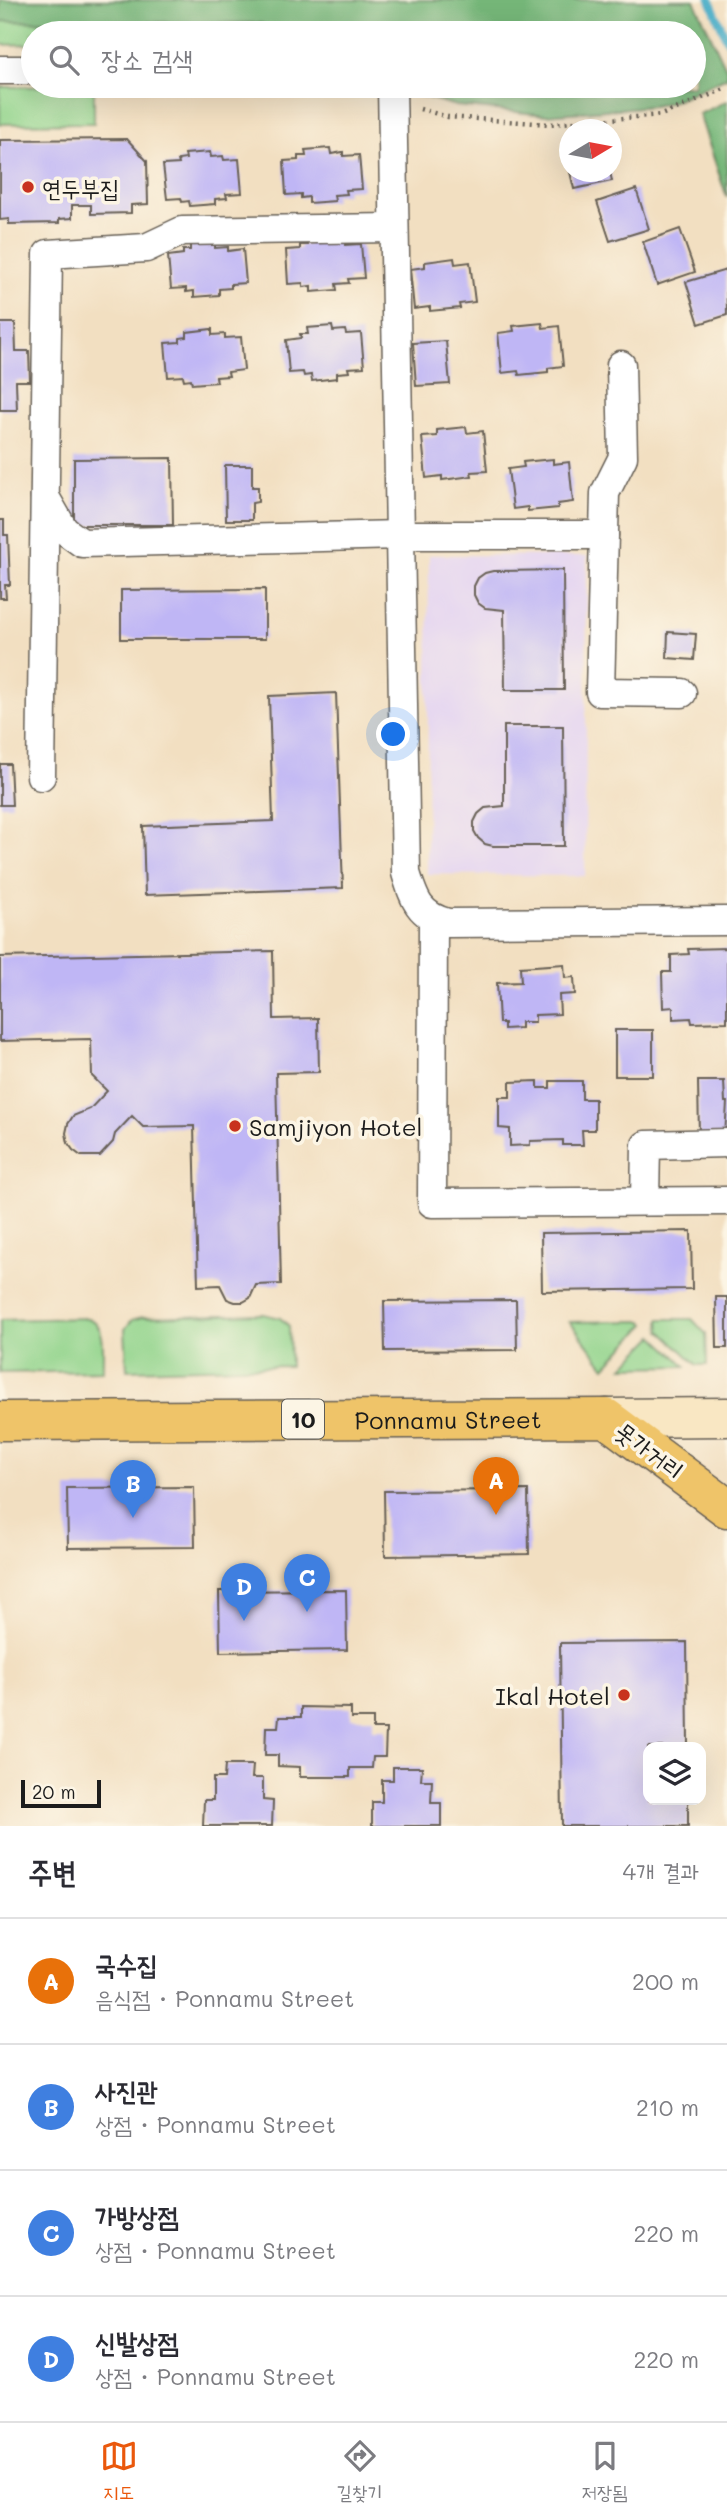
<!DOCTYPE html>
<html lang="ko">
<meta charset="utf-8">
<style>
:root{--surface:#fff;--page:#f7f7f7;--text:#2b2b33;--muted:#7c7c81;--line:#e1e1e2;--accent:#ea580c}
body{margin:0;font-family:Mali,"Poor Story",sans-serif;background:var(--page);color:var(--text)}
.controls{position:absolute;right:21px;bottom:21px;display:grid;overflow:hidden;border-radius:14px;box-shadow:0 7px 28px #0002}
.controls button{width:63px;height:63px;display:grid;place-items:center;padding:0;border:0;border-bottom:2px solid var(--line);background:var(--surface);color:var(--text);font:35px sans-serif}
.compass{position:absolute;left:559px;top:119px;width:63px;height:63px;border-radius:50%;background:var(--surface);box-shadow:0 7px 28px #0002;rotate:80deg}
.scale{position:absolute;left:21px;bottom:18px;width:80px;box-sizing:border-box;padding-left:7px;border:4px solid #1c1c1c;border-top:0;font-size:19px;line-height:24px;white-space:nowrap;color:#1c1c1c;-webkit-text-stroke:5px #fcf5e5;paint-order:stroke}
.you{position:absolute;left:394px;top:735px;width:24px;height:24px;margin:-18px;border:5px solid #fff;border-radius:50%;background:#1a73e8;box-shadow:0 0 0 10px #1a73e833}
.badge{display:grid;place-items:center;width:46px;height:46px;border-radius:50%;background:var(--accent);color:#fff;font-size:23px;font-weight:700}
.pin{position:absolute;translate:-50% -58px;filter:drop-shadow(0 2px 4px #0008)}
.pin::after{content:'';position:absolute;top:37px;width:24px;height:21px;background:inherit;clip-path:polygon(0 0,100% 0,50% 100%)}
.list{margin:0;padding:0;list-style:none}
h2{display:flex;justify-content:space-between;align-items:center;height:91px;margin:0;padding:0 28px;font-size:30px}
h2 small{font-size:23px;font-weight:400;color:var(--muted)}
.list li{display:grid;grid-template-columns:46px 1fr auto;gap:21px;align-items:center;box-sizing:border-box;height:126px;padding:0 28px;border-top:2px solid var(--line)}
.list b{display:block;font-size:26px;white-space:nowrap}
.list p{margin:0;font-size:23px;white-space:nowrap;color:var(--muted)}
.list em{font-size:23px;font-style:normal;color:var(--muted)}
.icon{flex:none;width:38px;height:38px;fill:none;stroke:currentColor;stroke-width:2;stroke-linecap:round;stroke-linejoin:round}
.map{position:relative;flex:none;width:727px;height:1826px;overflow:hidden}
.search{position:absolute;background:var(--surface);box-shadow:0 7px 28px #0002;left:21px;right:21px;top:21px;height:77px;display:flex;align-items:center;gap:18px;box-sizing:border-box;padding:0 24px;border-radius:38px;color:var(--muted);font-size:26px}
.sheet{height:595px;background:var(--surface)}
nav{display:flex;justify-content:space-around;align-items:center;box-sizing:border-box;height:98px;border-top:2px solid var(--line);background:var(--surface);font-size:19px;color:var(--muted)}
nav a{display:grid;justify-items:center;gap:4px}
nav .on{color:var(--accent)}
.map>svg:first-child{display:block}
</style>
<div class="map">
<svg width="727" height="1826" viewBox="0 0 727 1826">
<rect width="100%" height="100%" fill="#fcf5e5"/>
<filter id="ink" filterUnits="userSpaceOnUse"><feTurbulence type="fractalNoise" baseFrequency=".0143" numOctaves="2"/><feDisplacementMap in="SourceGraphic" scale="14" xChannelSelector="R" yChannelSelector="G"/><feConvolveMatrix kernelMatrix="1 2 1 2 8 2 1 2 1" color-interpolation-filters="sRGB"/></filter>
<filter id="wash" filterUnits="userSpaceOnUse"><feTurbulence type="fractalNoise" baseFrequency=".00686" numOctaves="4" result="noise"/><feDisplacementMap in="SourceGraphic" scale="28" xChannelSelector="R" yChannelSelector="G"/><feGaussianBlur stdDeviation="1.57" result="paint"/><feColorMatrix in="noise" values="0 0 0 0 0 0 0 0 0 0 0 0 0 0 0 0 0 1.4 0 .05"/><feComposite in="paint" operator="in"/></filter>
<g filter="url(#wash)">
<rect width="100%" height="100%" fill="#f2dfc1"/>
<path fill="#e3d3f2" d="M429 555 587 556 585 876 427 874Z"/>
<g fill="#92d48c" stroke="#577854" stroke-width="2">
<path d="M0 21 261 23 282 33H33V44L0 45Z"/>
<path d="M94 86V123L0 124V87Z"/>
<path d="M263 1314 280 1318 289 1326 290 1366 127 1370 125 1329 132 1320 143 1317Z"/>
<path d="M88 1318C108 1327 102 1351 103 1371L0 1373V1320Z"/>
<path d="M660 1319H692L706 1334 707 1365H697L661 1331Z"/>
<path d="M643 1321 646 1324 605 1367 570 1322Z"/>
<path d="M654 1336 686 1366 623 1367Z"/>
</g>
<g fill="#75b678" stroke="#48694a" stroke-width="2">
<path d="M0 0H694L727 70V77L673 101 653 106 546 115 456 106 414 94 413 86H694V33H282L260 23 0 21Z"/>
<path d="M727 101V198L699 114Z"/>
</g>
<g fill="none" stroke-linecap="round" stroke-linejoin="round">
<path stroke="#48adc7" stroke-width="8" d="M710 0 727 40"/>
</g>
<g id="blocks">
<g fill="#bfb6f5">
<path d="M127 139 147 161 148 204 131 205V213L91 214V205H72V218L59 219V223L9 224V219L0 220V140Z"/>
<path d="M330 148 331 154 343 152V156L359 155 362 189 346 190 347 194 334 195 335 201 309 203V197L301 198V194L286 195 284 161 298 160V156H306L305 150Z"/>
<path d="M210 152 211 157 223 156 224 160 239 159 242 193 226 194 227 198 215 199V204L190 206 189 201 182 202 181 198 167 199 163 165 179 164 178 160 186 159 185 154Z"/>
<path d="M570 172H610L612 181 574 189Z"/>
<path d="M636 189 649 229 610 241 597 202Z"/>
<path d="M680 229 695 272 657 285 643 242Z"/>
<path d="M307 239 345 241V245L361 244 364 278 348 279 349 283 336 284 337 290 311 292V286L303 287V283L288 284 286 250 300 249V245H308Z"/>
<path d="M215 242V248L228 247V251L243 249 246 283 231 284V288L219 289V295L194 297V291L186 292V288L171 289 168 256 183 254V250H190V244Z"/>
<path d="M454 258 455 264 470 262 475 302 459 304 460 308 430 311V307L414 309 410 269 425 267V262Z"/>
<path d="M726 270 727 315 699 324 686 282Z"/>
<path d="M0 323H15L16 351H29L30 381H16L17 410H0Z"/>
<path d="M542 323 543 328 559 326 563 366 548 368V372L519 375 518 371 502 373 498 333 514 331 513 326Z"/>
<path d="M332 326 333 331 345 330 346 334 361 333 364 367 348 368 349 372 337 373V378L312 381 311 375 304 376 303 372 289 373 286 340 301 338 300 334H308L307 328Z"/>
<path d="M212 329V335L225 334V338L241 337 244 370 228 372 229 376 216 377 217 382 192 384 191 379 184 380 183 376 168 377 165 343 180 342V338L187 337V332Z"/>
<path d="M446 341 450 384 416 386 413 343Z"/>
<path d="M466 427 467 433 483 431 487 471 471 472 472 476 442 480V476L426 478 422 437 437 436V430Z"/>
<path d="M172 458 173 525H74V459Z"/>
<path d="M553 459V464L569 462 573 502 558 504V508L528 511V507L513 509 508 469 524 467 523 462Z"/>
<path d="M225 465H252V487H258V502L252 503V520H226Z"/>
<path d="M0 520H4V535H8L10 585H5L6 598H0Z"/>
<path d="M563 570 564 690H505L504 610 485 608 478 603 474 595V586L478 578 485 573 493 571Z"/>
<path d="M265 589V639H121V590Z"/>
<path d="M668 632 696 634 694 660 667 658Z"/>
<path d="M336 693 343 888 145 895 143 826 273 821 269 696Z"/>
<path d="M504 726H563L564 846H493L485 844 478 838 474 831V822L478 814 485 808 504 806Z"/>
<path d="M0 764H10L12 805H0Z"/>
<path d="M727 948V1022L692 1023 691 1018 673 1019V1007L663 1008 662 972H671V955L689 954 688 949Z"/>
<path d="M273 951 274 1019 318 1018 319 1072 276 1073 281 1284 256 1285 250 1298 243 1302H235L227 1299 220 1285 198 1286 194 1126 143 1127 132 1116 115 1134 113 1142 100 1156H81L73 1150 68 1143 66 1133 68 1124 73 1116 90 1109 107 1091 92 1076 91 1039 0 1041V957Z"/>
<path d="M564 964 565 978 574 977 575 994 559 995 560 1014 535 1015V1022H521V1028L504 1029V1023H499L497 983 521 982 520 967Z"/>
<rect x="615" y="1030" width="38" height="46"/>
<path d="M538 1081V1088H550V1081H582V1099H595V1130H582L583 1145H563V1140L530 1141V1145L510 1146V1129L499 1128V1097H510V1082Z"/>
<path d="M698 1081H724L725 1102H727L725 1136H699Z"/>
<path d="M691 1231 692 1289 542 1291 541 1233Z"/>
<path d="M716 1297H727V1348H717Z"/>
<path d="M516 1300 517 1350 385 1351 384 1301Z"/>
<path d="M194 1487 195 1547 68 1548 67 1488Z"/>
<path d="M528 1490 529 1554 385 1556 384 1491Z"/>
<path d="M346 1590 347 1650 220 1652 219 1591Z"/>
<path d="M687 1642 688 1747H648V1800H688V1826H562L560 1643Z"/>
<path d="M301 1707 351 1708V1718H373V1729H386L385 1757H373L372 1768H350V1777H300V1767L278 1766V1755H265L266 1727H278L279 1717H301Z"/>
<path d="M225 1765H253L252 1778H263V1800L273 1801 272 1826H203L204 1800H213V1778H224Z"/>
<path d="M393 1767H422L421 1780H432L431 1803H441V1826H372V1802H382V1780H393Z"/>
</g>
</g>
</g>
<g filter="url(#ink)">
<use href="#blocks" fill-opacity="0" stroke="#676056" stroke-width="2"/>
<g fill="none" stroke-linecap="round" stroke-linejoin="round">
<defs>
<g id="street">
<path d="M0 70H33"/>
<path d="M392 86 406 873C414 899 419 916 448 923L727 921"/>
<path d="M621 365 623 457 605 493 600 692 682 693"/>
<path d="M45 497 64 530 82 543 400 535H604"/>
<path d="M41 776 48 254 146 248 182 231 394 228"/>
<path d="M433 919 432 1203 727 1201"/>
<path d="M645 1201 646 1145 727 1143"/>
</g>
<path id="secondary" d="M606 1418 727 1417"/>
<g id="primary">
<path id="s1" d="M0 1421 606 1418 727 1508"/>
</g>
</defs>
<use href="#street" stroke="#676056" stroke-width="31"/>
<use href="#secondary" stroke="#676056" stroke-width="41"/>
<use href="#primary" stroke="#676056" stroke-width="41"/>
<path stroke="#676056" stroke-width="4.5" stroke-dasharray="2 5" stroke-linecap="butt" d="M420 109 448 117 550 124 661 115 727 88"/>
<use href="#street" stroke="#fff" stroke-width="28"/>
<use href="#secondary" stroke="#f9e7c3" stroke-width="38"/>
<use href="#primary" stroke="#efc469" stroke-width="38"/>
</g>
</g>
<g fill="#c8321e" stroke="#fcf5e5" stroke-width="2.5">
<circle cx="28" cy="187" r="7"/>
<circle cx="235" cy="1126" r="7"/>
<circle cx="624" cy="1695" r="7"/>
</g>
<g text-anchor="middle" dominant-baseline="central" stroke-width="7" stroke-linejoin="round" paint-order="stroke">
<rect fill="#fcf5e5" stroke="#5f5d58" stroke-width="2" x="282" y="1399.5" width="42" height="39" rx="5"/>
<g font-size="23" font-weight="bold" fill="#1c1c1c">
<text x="303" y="1419">10</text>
</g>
<g font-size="24" fill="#1c1c1c" stroke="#fcf5e5" text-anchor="start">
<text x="42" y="187">연두부집</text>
<text x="249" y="1126">Samjiyon Hotel</text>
<text x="610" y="1695" text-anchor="end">Ikal Hotel</text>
</g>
<g font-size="24" fill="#1c1c1c" stroke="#fcf5e5">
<text stroke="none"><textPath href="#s1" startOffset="448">Ponnamu Street</textPath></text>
<text transform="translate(650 1450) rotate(37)">못가거리</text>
</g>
</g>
</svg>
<div class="controls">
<button><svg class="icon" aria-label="layers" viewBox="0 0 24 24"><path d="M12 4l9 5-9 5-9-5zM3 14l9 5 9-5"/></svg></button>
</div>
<svg class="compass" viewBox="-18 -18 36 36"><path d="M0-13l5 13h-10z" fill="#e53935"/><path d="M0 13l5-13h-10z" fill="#7c7c81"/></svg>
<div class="scale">20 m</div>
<div class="you"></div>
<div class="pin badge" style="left:496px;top:1515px;background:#e8710a">A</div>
<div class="pin badge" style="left:133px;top:1518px;background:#3f7fe0">B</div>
<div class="pin badge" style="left:307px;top:1612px;background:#3f7fe0">C</div>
<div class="pin badge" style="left:244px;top:1621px;background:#3f7fe0">D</div>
<div class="search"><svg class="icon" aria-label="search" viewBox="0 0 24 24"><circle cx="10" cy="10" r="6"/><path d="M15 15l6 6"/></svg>장소 검색</div>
</div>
<section class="sheet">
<h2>주변<small>4개 결과</small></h2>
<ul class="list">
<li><span class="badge" style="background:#e8710a">A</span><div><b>국수집</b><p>음식점 · Ponnamu Street</p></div><em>200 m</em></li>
<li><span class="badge" style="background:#3f7fe0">B</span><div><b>사진관</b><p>상점 · Ponnamu Street</p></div><em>210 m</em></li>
<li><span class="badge" style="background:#3f7fe0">C</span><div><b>가방상점</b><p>상점 · Ponnamu Street</p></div><em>220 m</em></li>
<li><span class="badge" style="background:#3f7fe0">D</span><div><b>신발상점</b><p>상점 · Ponnamu Street</p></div><em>220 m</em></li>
</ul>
</section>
<nav>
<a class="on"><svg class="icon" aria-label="map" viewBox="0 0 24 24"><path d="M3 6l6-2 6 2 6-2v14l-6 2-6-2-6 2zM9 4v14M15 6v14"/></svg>지도</a>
<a><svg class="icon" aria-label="directions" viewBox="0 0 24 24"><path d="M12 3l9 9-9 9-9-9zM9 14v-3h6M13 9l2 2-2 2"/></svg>길찾기</a>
<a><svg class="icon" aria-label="saved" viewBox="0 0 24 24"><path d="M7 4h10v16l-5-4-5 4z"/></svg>저장됨</a>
</nav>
